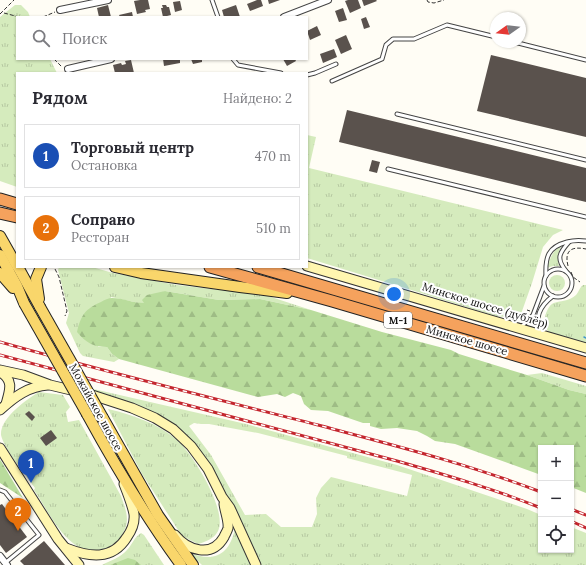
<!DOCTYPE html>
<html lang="ru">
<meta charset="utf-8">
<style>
:root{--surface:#fff;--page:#f2f2f3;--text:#2b2b33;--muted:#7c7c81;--line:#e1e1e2;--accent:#1a73e8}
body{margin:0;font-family:Lora,serif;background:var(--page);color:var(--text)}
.controls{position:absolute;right:12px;bottom:12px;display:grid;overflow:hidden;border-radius:0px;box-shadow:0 1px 3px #0004}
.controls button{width:36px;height:36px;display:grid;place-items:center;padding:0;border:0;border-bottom:1px solid var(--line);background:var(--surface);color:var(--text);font:20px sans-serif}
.compass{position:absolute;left:490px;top:12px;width:36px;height:36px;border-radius:50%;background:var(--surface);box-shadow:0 1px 3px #0004;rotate:255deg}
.you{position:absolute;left:394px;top:294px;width:14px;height:14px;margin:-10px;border:3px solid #fff;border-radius:50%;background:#1a73e8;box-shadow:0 0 0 6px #1a73e833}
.badge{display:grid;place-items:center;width:26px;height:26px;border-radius:50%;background:var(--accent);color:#fff;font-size:13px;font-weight:700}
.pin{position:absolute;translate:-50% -33px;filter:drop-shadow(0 1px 2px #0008)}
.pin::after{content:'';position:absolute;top:21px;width:14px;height:12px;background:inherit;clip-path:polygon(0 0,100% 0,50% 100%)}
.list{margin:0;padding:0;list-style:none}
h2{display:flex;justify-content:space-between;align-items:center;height:52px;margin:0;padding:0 16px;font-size:17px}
h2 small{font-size:13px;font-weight:400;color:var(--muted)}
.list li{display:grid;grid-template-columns:26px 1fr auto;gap:12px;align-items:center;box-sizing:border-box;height:64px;margin:0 8px 8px;padding:0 8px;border:1px solid var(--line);border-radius:0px}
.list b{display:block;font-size:15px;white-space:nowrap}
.list p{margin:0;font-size:13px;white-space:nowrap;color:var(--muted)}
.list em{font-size:13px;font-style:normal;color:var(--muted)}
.icon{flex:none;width:22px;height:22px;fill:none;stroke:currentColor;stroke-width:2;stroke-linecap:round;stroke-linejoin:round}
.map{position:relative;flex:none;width:586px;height:565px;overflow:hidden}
.search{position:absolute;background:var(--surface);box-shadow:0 1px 3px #0004;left:16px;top:16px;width:292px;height:44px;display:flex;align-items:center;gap:10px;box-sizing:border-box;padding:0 14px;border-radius:0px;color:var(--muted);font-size:15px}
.panel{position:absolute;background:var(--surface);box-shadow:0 1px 3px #0004;left:16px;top:72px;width:292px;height:196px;border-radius:0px}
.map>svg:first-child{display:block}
</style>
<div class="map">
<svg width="586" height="565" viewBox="0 0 586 565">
<defs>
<pattern id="grass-tufts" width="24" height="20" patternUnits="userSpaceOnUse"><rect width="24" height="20" fill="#d5ebbd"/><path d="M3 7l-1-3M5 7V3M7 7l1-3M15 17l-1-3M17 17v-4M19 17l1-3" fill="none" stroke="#b6c8a1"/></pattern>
<pattern id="forest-firs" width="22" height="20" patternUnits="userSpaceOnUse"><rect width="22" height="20" fill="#b9dc9c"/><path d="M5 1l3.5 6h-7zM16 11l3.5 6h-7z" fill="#9ebc85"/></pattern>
</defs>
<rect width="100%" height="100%" fill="#fffdf5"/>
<g fill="url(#grass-tufts)" fill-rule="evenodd">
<path d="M15 5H21L28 12 30 17H17V59H50L57 73H17V187L0 181V17Z"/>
<path d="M307 135 316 137 309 168 563 230 553 235 543 247 532 283 521 314 514 318 496 316 307 258Z"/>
<path d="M562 245C558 252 557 258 559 266H553L547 268C550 259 553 249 562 245Z"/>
<path d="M59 267H92L113 273 177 285 265 295 311 310 260 299 219 300 165 291 144 303H139L111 297 98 347H107L112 354 119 359 114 362 83 356 80 353 66 323 69 313 58 270Z"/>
<circle cx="557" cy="283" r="8"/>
<path d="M583 285H586V343L549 332C545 328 544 322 545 317 551 294 562 307 576 295 579 292 579 288 583 285Z"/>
<path d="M542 373 586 386V394L569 390 527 375Z"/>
<path d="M89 388 246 424 397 465 527 509 541 515V550H571V527L586 533V565H259L234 511 212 468 158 415 136 404 94 392ZM194 423 201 424H209L258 433 347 456V458L412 475 407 496 331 477 321 488 316 498 317 514 312 527H281L266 514 245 515 211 455 189 426Z"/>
<path d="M39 392 63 395 70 407 66 412 68 422 79 420 121 496C124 505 129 516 126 526 120 548 93 558 74 544 56 530 46 508 34 490L35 488C26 475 4 449 1 435 0 418 26 400 39 392Z"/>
<path d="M108 409C133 415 157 423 177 440 193 454 228 511 218 531 214 539 205 542 198 544L182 536 142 474Z"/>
<path d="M235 529 251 565H202L188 552C213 563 229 556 235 529Z"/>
<path d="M141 533 144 535 164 565H102C111 560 120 558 127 550 132 545 134 537 141 533Z"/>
</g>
<g fill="url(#forest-firs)">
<path d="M165 291 219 300 260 299 311 310 382 332 451 350 459 354 527 375 569 390 586 394V493L571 487V448H541V475L455 444 435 441 427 436 417 431 397 428 381 429 370 426V423H363L328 411 311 410 304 404 301 396 293 393 285 397 277 394 258 397 119 359 112 354 107 347C94 347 86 343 77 332 81 315 85 309 101 302 104 300 109 298 112 298 123 298 133 303 144 303L142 300 147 295Z"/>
<path d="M0 460 1 461 23 498 0 483Z"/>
<path d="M128 558 135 560 141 565H110Z"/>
</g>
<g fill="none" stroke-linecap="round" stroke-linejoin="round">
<path stroke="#3f96cf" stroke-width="1.5" d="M584 337 586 338"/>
</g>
<g fill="#5a524d">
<path d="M140 0H148L150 9 145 10 146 12 137 14 134 1Z"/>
<path d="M257 0H261L263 6 250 11 247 4Z"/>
<path d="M268 0H280L269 4Z"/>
<path d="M348 0H358L361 8 350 13 345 1Z"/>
<path d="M362 0H376L377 1 364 6Z"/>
<path d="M180 1 182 10 175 12 173 2Z"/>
<path d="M108 5 111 17H99L97 8Z"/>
<path d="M162 5H166L167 7H169L171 15 163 17 161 8H163Z"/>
<path d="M236 5 240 17H224L222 10Z"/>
<path d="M343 8 347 20 339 22 335 11Z"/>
<path d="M132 12 133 17H120L119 15Z"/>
<path d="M366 17 370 27 364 29 361 19Z"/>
<path d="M317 26 321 35 310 40 307 31Z"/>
<path d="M346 35 352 49 341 54 335 40Z"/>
<path d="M334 49 337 57 323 63 320 54Z"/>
<path d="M491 55 586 78V137L477 111Z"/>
<path d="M163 59H180V63L164 66Z"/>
<path d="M191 59H202V62L193 64Z"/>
<path d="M283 59H295L296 61 287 66Z"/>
<path d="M131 60 134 73H115L113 65 121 63 122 65 126 64 125 61Z"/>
<path d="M347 110 586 168V202L339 142Z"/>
<path d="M372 160 380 162 377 173 369 171Z"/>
<path d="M29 411 35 417 32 421 25 414Z"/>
<path d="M51 430 57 438 46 446 40 438Z"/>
<path d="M2 504 27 537 6 553 0 545V505Z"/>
<path d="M44 541 65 565H24L20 561Z"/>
</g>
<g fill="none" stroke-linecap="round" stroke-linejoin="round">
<defs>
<g id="lane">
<path d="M212 0 218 17"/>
<path d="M514 42 586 60"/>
<path d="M233 59 238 65 281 73"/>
<path d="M307 75 315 73 336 64"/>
<path d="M332 81 382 59 386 45 393 39H414L447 25 496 37"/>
<path d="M397 114 586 160"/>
<path d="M388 169 586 217"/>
<circle cx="558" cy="283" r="14"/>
<path d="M566 271C556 259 559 253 569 242"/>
<path d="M546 276C545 257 548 247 567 242 574 240 579 240 586 241"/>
<path d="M521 327 533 315 544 286"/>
<path d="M540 332C534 317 541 305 553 296"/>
<path d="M0 490 5 492 39 535 5 563"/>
</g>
<g id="street">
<path d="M60 10 108 0"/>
<path d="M284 17 328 0"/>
<path d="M68 69 111 59"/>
<path d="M0 556 7 565"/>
</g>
<g id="secondary">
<path d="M307 266 586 348"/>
<path d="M0 370 23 375 50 385 92 395 132 408 155 418 173 429 191 446 208 469 222 497 230 508 256 565"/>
<path d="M0 372C14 380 10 390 6 404"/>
<path d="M0 410C14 397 29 386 48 385"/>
<path d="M0 448 58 539 79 565"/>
<path d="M175 535C188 551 212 558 224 537 225 534 227 532 228 528 229 521 225 512 224 504"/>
<path d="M66 548C89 557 112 561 127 537 132 530 135 523 134 514 132 504 128 494 124 484"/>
</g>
<g id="primary">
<path d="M0 236 17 266"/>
<path d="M0 255 17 286 24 303"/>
<path d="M18 267 40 307"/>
<path d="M115 267 141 273 240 287 287 293"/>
<path d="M0 273 13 288"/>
<path d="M39 299 36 279 41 267"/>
<path d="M87 414C116 467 145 516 181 565"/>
<path d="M103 418 158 515 193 565"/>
</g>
<g id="highway">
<path d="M0 199 17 204"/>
<path d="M0 213 17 217"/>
<path d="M210 267 332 301 586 376"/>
<path d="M258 267 586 363"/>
</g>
</defs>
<use href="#lane" stroke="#444" stroke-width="5"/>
<use href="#street" stroke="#444" stroke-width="8"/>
<use href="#secondary" stroke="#333" stroke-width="11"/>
<use href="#primary" stroke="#222" stroke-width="12"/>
<use href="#highway" stroke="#222" stroke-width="13"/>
<g stroke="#333" stroke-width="1" stroke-dasharray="4 2" stroke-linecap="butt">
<path d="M427 0 428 2 434 3 444 0"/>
<path d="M4 13 19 17"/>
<path d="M0 14 14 0"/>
<path d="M43 17 55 12"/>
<path d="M54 59 62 67"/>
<path d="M568 266C564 250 572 246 586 249"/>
<path d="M55 269 59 277 67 311 65 316"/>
<path d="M571 272 573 277 580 282"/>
<path d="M527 310 530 311"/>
</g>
<use href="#lane" stroke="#fff" stroke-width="3"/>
<use href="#street" stroke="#fff" stroke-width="6"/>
<use href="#secondary" stroke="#fff6b0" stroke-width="9"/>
<use href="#primary" stroke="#f9d66b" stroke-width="10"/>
<use href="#highway" stroke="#f5a25d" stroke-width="11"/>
<defs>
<g id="rail">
<path d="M0 342C106 372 212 398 318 425 393 445 468 464 541 492"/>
<path d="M0 355 397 461C446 475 494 489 541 508"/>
<path d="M571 509 586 515"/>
<path d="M571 521 586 528"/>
</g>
</defs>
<use href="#rail" stroke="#c4262e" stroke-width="3"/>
<use href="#rail" stroke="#fff" stroke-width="1.5" stroke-dasharray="4.5" stroke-linecap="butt"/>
<defs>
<g id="primary-bridge">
<path d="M24 303 87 414"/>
<path d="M40 307 103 418"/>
</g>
</defs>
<use href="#primary-bridge" stroke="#222" stroke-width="12" stroke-linecap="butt"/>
<use href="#primary-bridge" stroke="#f9d66b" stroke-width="10"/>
</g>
<g text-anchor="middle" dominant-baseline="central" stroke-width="4" stroke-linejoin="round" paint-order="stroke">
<rect fill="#fff" stroke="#585858" stroke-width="1" x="384" y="312" width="28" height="16" rx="3"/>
<g font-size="10" font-weight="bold" fill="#111">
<text x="398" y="320">М-1</text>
</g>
<g font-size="11" fill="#111" stroke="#fff">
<text transform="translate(485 305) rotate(17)">Минское шоссе (дублёр)</text>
<text transform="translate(467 340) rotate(16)">Минское шоссе</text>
<text transform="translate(96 407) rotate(61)">Можайское шоссе</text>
</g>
</g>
</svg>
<div class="controls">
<button>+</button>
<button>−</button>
<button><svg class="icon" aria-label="locate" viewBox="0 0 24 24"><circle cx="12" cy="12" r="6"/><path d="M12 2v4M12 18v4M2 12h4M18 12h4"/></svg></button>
</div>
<svg class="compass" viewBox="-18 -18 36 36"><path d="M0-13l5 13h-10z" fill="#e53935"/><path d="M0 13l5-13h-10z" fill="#7c7c81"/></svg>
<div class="you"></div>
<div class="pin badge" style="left:31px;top:483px;background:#1a4fb4">1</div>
<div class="pin badge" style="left:18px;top:531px;background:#e8710a">2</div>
<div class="search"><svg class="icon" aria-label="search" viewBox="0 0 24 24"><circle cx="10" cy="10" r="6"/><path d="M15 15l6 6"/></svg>Поиск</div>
<section class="panel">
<h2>Рядом<small>Найдено: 2</small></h2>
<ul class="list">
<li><span class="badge" style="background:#1a4fb4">1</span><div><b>Торговый центр</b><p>Остановка</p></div><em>470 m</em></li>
<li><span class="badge" style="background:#e8710a">2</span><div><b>Сопрано</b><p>Ресторан</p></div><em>510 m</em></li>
</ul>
</section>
</div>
